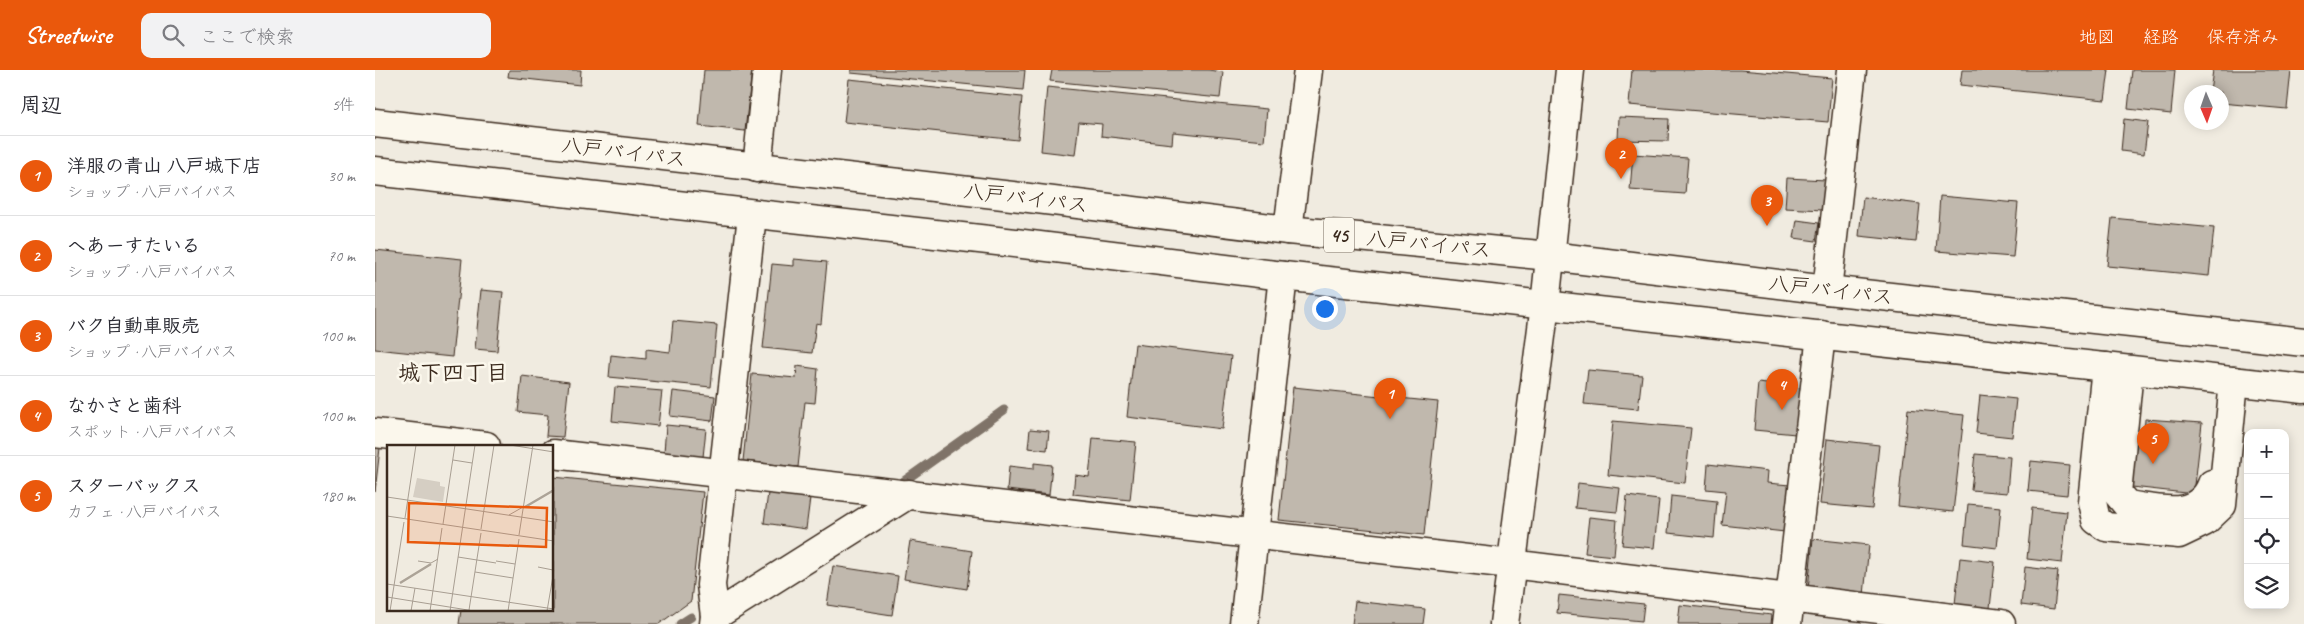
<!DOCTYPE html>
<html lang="ja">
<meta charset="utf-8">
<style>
:root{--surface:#fff;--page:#f2f2f3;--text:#2b2b33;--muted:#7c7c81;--line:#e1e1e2;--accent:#ea580c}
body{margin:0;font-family:Caveat,"Klee One",sans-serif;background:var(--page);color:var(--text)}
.controls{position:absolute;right:15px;bottom:15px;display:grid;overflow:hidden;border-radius:10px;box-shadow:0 2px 12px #0003}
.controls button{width:45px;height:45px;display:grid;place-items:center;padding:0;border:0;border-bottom:1px solid var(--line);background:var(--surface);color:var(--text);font:25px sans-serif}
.compass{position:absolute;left:1809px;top:15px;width:45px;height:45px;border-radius:50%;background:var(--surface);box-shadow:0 2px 12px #0003;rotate:178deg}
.you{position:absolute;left:949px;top:238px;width:18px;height:18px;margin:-12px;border:4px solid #fff;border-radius:50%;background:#1a73e8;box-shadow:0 0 0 8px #1a73e833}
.badge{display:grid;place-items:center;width:32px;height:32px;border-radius:50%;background:var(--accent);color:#fff;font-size:16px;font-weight:700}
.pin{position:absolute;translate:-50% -41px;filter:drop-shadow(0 1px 2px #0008)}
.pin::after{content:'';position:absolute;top:26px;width:18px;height:15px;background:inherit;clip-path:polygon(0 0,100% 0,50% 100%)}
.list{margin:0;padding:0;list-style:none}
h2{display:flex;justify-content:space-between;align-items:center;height:65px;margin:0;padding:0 20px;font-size:21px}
h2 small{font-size:16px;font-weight:400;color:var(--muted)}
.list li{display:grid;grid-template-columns:32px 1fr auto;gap:15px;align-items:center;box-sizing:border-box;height:80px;padding:0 20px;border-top:1px solid var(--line)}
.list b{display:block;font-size:19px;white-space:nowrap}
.list p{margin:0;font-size:16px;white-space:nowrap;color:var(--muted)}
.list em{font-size:16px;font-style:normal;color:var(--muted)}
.icon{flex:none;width:28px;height:28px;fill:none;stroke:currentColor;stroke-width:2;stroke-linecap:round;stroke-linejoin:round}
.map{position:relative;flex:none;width:1929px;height:554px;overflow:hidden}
header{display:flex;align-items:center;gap:30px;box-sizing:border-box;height:70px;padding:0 25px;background:var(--accent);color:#fff}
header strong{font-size:24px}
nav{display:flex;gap:28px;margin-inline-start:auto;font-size:18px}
.search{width:350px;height:45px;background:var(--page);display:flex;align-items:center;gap:12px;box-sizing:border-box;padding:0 18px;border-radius:10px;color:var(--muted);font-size:19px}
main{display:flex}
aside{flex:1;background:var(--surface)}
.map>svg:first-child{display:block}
</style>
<header>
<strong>Streetwise</strong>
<div class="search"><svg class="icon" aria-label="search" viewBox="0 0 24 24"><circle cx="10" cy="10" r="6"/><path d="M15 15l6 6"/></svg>ここで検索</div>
<nav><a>地図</a><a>経路</a><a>保存済み</a></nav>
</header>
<main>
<aside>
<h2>周辺<small>5件</small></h2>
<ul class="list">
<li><span class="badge">1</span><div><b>洋服の青山 八戸城下店</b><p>ショップ · 八戸バイパス</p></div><em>30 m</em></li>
<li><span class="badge">2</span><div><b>へあーすたいる</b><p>ショップ · 八戸バイパス</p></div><em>70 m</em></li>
<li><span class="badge">3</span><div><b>バク自動車販売</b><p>ショップ · 八戸バイパス</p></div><em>100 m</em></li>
<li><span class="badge">4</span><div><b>なかさと歯科</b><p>スポット · 八戸バイパス</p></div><em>100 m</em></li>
<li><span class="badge">5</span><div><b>スターバックス</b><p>カフェ · 八戸バイパス</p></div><em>180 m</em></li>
</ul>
</aside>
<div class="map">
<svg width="1929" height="554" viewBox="0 0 1929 554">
<rect width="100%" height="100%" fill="#f0ebe0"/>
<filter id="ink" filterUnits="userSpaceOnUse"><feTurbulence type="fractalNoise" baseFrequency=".02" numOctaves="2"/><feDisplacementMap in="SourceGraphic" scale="10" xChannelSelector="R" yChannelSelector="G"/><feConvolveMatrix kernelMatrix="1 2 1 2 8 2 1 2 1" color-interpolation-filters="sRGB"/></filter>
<g filter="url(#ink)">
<path fill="#e2dcd1" d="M1424 543 1513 554H1423Z"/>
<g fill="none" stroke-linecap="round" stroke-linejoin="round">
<g stroke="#7f7367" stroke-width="9">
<path d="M529 411 629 340"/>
<path d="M305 554 316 547"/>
</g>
</g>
<g fill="#c0b8ad" stroke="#3b2a1e">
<path d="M134 0H206L205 15 133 7Z"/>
<path d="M329 0H377L370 61 324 56Z"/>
<path d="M476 0H650L648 20 476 3Z"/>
<path d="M677 0H833L848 2 845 28 675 11Z"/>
<path d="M1257 0H1365L1457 8 1453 52 1254 35Z"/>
<path d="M1587 0H1734L1730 30 1585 15Z"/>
<path d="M1757 0H1800L1796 44 1753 39Z"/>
<path d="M1838 0H1916L1912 39 1846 33V22H1835Z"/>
<path d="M474 9 647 27 643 70 469 52Z"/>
<path d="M672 17 892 39 889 71 798 62 797 74 726 66 727 54 704 52 700 85 666 81Z"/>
<path d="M1244 47 1294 49 1293 71 1243 70Z"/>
<path d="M1749 49 1773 52 1769 84 1746 81Z"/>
<path d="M1258 84 1313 88 1310 124 1255 120Z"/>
<path d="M1412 108 1451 110 1448 140 1410 138Z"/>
<path d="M1565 126 1643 133 1638 187 1561 181Z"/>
<path d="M1488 127 1545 134 1541 172 1484 166Z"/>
<path d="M1737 148 1839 158 1834 206 1732 196Z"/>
<path d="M1422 150 1444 153 1441 171 1419 168Z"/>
<path d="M0 180 87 189 77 287 0 279Z"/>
<path d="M419 189 452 192 446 254 441 253 437 283 388 278 397 194 419 196Z"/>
<path d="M106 220 128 222 122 281 100 279Z"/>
<path d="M298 251 342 255 336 317 234 307 236 285 271 289V279L295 282Z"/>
<path d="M760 274 856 286 847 359 752 347Z"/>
<path d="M422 296 443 299 440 333 430 332 423 397 368 391 377 304 421 308Z"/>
<path d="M1213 300 1267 305 1263 339 1209 334Z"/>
<path d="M147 306 194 312 188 367 171 366 173 345 143 342Z"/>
<path d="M1383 313 1436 319 1431 365 1379 360Z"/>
<path d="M240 317 287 321 283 356 237 351Z"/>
<path d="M918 317 1063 332 1049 465 904 450Z"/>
<path d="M298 321 340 326 337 351 295 346Z"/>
<path d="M1605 325 1641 329 1637 367 1601 363Z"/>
<path d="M1533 339 1589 345 1578 442 1523 436Z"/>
<path d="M1770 349 1827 353 1819 424 1757 417 1756 427 1738 363 1769 366Z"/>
<path d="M1238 351 1316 358 1310 413 1233 405Z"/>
<path d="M291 355 331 359 328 387 289 383Z"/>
<path d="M655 359 674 361 672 380 653 378Z"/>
<path d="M718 368 761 372 755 430 698 424 700 405 714 407Z"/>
<path d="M1452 369 1504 375 1497 439 1445 434Z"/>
<path d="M0 377 5 378 0 422Z"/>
<path d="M1600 384 1635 387 1632 423 1596 420Z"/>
<path d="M1656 391 1695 395 1692 425 1653 421Z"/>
<path d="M659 393 677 395 674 425 632 420 634 396 659 399Z"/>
<path d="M1333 394 1393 401 1392 413 1415 415 1410 462 1347 455 1351 421 1331 419Z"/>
<path d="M178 407 328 422 316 531 284 554H84L86 540H178Z"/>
<path d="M1203 413 1245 418 1242 442 1200 438Z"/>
<path d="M393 423 435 428 431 459 389 453Z"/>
<path d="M1252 426 1284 430 1279 478 1247 475Z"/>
<path d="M1296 426 1342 431 1339 468 1293 463Z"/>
<path d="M1593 434 1626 437 1622 478 1589 474Z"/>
<path d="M1657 438 1692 442 1687 493 1652 489Z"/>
<path d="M1214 447 1242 450 1239 486 1210 483Z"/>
<path d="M1438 469 1494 475 1489 525 1433 519Z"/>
<path d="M535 471 597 481 592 519 529 509Z"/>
<path d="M1585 488 1620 492 1615 538 1580 534Z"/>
<path d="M458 496 523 506 517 545 452 535Z"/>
<path d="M1650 497 1683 501 1679 539 1646 535Z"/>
<path d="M1184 525 1269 534 1267 551 1182 543Z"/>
<path d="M980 531 1050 539 1048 554H977Z"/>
<path d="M1305 535 1397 545 1396 554H1303Z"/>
</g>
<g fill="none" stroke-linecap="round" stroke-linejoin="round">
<defs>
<g id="minor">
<path d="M382 98 392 0"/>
<path d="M913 160 933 0"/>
<path d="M1452 220 1477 0"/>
<path d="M1731 297 1717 432 1721 450 1731 457 1804 464 1829 452 1847 435 1859 311"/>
<path d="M1754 300 1742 423 1752 435C1783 439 1823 452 1837 414"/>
<path d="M0 363 111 376"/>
<path d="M178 384 1136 494 1626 554"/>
<path d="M340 546 534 424"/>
<path d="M339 554 340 546 336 515 377 145"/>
<path d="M869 554 908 206"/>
<path d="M1129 554 1170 235 1195 0"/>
<path d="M1412 554 1446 265"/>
</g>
<g id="highway">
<path d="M0 53 646 127 913 160 1175 186 1452 220 1929 272"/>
<path d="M0 101 640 173 908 206 1929 319"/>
</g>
</defs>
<use href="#minor" stroke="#3b2a1e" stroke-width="31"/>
<use href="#highway" stroke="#3b2a1e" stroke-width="31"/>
<use href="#minor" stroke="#fbf7ec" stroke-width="28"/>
<use href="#highway" stroke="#fbf7ec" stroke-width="28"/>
</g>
</g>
<g text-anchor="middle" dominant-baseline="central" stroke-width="5" stroke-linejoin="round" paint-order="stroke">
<rect fill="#fbf7ec" stroke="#75685c" stroke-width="1" x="949" y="147.5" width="30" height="35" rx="4"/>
<g font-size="20" font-weight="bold" fill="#3b2a1e">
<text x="964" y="165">45</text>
</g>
<g font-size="21" fill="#3b2a1e" stroke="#fbf7ec">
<text transform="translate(249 82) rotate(7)">八戸バイパス</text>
<text transform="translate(651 128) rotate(7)">八戸バイパス</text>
<text transform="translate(1054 174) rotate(6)">八戸バイパス</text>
<text transform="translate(1456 220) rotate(7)">八戸バイパス</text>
</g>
<g font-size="22" font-weight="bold" fill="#3b2a1e" stroke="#fbf7ec">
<text x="78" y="303">城下四丁目</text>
</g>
</g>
<g transform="translate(12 375)">
<rect width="166" height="166" fill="#f0ebe0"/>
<path d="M30 33 53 37V41L58 42 56 57 26 52Z" fill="#d5cec3"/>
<path fill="none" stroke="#aca397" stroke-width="2.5" d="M138 62 167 45M13 138 44 119"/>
<path fill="none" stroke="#a89e92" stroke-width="1" d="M123 0 167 7M66 15 85 18M0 52 167 77M122 70 136 62M0 71 167 96M18 73 29 0M56 79 68 0M94 84 107 0M132 90 146 0M71 112 109 118M31 116 44 118 51 114M109 116 128 119M151 122 166 125M88 127 126 133M0 139 167 164M0 152 87 166M82 165 94 88M3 166 17 77M24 166 28 143M43 166 55 83M63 166 88 0M121 166 132 94M160 166 167 125"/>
<path fill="#e8590c" fill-opacity="0.15" stroke="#e8590c" stroke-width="2.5" d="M22 58 160 63 159 102 21 97Z"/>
<rect width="166" height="166" fill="none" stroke="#3b2a1e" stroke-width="2.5"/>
</g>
</svg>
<div class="controls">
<button>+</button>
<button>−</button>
<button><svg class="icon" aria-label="locate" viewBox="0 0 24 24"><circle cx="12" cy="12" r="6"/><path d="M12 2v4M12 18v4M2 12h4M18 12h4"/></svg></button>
<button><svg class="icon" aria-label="layers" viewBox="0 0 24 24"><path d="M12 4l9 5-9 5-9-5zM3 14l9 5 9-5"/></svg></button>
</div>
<svg class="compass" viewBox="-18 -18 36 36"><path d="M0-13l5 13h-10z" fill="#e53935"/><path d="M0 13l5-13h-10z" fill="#7c7c81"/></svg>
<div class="you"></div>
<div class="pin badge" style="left:1015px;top:349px">1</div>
<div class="pin badge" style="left:1246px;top:109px">2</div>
<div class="pin badge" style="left:1392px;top:156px">3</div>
<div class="pin badge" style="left:1407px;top:340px">4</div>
<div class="pin badge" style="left:1778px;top:394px">5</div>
</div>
</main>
